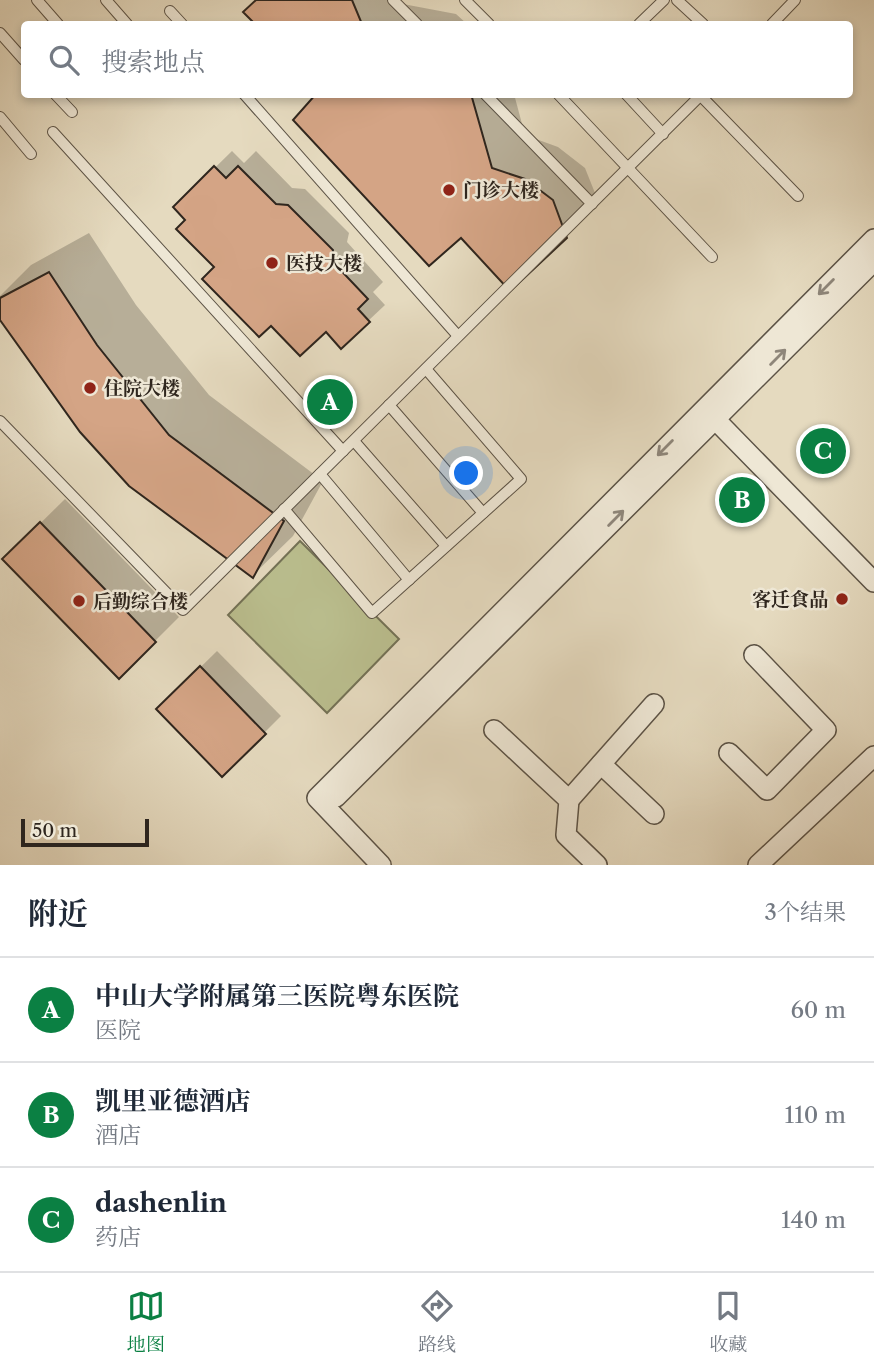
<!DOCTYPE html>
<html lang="zh">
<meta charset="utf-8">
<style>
:root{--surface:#fff;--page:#f6f6f7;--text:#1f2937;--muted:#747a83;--line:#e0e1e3;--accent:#0b8043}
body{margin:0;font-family:"Libre Caslon Text","Noto Serif SC",serif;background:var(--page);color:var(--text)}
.scale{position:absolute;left:21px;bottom:18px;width:128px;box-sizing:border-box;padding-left:7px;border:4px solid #2f261e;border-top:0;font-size:19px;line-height:24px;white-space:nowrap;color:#2f261e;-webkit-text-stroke:5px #eee7d5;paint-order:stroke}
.you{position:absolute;left:467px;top:474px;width:24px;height:24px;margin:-18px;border:5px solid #fff;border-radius:50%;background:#1a73e8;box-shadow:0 0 0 10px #1a73e833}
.badge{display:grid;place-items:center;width:46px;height:46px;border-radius:50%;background:var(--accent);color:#fff;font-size:23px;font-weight:700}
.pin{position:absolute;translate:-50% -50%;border:4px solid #fff;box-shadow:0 2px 7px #0006}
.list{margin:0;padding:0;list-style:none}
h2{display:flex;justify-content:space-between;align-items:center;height:91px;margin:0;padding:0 28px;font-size:30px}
h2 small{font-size:23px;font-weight:400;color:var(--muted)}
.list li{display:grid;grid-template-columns:46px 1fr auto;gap:21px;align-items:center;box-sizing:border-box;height:105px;padding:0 28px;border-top:2px solid var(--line)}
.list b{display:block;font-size:26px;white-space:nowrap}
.list p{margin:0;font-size:23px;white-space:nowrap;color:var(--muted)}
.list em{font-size:23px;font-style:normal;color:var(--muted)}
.icon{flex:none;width:38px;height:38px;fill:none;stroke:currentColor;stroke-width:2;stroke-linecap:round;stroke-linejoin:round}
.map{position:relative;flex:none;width:874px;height:865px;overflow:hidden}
.search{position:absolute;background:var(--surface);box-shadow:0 4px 10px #0003;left:21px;right:21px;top:21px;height:77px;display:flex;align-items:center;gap:18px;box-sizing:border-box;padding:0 24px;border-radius:7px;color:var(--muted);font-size:26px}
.sheet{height:406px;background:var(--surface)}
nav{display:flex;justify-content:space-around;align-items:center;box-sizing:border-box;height:98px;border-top:2px solid var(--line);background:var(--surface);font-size:19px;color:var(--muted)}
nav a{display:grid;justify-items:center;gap:4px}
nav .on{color:var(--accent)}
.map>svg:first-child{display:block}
</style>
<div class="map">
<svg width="874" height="865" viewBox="0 0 874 865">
<rect width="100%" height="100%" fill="#e5dabf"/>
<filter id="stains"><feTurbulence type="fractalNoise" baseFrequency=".00286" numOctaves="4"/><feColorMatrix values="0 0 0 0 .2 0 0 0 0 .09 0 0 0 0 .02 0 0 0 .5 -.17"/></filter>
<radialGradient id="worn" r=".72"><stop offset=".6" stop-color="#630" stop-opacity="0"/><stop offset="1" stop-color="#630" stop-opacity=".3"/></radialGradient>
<path fill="#babe8e" stroke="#747256" stroke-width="2" d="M300 541 399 639 327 713 228 615Z"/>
<g fill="#0003">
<path d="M258 0H401L403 4 456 14 467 24H258L246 12Z"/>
<path d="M318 94H514L525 135 558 147 585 168 599 203 566 236H461Z"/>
<path d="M232 151 244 163 256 151 292 188 305 189 349 233 347 242 383 282 373 292 385 305 368 321 326 329 271 323 216 267 188 220 175 207Z"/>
<path d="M89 233 136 305 209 395 323 481 293 536 253 575 0 317V296L31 265Z"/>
<path d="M65 499 179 617 119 677 4 559Z"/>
<path d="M217 651 281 716 222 775 158 709Z"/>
</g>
<g fill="#d4a485" stroke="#2f261e" stroke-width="2">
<path d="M256 0H352L362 24H255L243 12Z"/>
<path d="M316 94H471L492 168 525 179 553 200 567 238 510 291 461 238 429 266 293 120Z"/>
<path d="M214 166 226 178 238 166 276 204 288 205 333 250 331 260 368 299 358 309 370 322 341 349 326 332 300 356 271 326 259 337 202 279 214 267 176 229 185 220 173 207Z"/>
<path d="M49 272 97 345 169 435 284 521 253 578 129 486 80 432 0 320V298Z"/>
<path d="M40 522 156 642 119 679 2 559Z"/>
<path d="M200 666 266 734 222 777 156 709Z"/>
</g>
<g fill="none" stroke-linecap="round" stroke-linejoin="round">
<defs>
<g id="lane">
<path d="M37 0 58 24"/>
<path d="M106 0 127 24"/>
<path d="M393 0 417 24"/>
<path d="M465 0 489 24"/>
<path d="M677 0 703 24"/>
<path d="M170 11 182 24"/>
<path d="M639 24 664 0"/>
<path d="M772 24 795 0"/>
<path d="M0 33 24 60"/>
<path d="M55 94 72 112"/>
<path d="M244 94 458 336"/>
<path d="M485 94 592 204"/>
<path d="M558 94 712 257"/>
<path d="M626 94 663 134"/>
<path d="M699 94 798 196"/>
<path d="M0 117 31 154"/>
<path d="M53 132 343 451"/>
<path d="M389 405 483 513"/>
<path d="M0 421 183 610 702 94"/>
<path d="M354 441 446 546"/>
<path d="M320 474 409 580"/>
<path d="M284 509 372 613 521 479 426 369"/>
</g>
<g id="street">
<path d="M706 410 874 582"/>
<path d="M494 730 569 800 566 835 597 865"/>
<path d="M729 753 767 790 826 730 754 655"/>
<path d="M601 764 654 814"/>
<path d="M336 797 874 261"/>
<path d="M569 800 654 704"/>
<path d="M381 865 317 798 874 239"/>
<path d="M758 865 874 756"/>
</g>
</defs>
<use href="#lane" stroke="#5c5346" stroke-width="12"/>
<use href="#street" stroke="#5c5346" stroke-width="22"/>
<use href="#lane" stroke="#eee7d5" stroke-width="10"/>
<use href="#street" stroke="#eee7d5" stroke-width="19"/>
</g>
<defs><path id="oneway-shaft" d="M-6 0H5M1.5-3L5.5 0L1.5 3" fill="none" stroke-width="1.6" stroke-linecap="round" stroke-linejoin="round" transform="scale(1.75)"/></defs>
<g stroke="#8e867a">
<use href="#oneway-shaft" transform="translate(826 287) rotate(135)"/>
<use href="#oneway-shaft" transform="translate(778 357) rotate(-45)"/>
<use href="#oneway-shaft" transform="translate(665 448) rotate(135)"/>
<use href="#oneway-shaft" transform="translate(616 518) rotate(-45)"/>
</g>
<g fill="#8f2418" stroke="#eee7d5" stroke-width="2.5">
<circle cx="449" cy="190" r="7"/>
<circle cx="272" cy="263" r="7"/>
<circle cx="90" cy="388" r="7"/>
<circle cx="842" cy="599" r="7"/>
<circle cx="79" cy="601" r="7"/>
</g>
<g text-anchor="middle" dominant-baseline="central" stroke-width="5" stroke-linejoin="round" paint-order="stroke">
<g font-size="19" font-weight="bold" fill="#2f261e" stroke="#eee7d5" text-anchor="start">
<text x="463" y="190">门诊大楼</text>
<text x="286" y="263">医技大楼</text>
<text x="104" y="388">住院大楼</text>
<text x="828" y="599" text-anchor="end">客迁食品</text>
<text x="93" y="601">后勤综合楼</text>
</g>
</g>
<rect width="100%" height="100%" filter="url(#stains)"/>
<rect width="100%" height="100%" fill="url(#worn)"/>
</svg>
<div class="scale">50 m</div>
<div class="you"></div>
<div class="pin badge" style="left:330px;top:402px">A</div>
<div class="pin badge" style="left:742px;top:500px">B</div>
<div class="pin badge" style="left:823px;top:451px">C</div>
<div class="search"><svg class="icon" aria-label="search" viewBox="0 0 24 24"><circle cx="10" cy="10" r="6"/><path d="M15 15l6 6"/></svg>搜索地点</div>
</div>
<section class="sheet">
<h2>附近<small>3个结果</small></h2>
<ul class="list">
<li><span class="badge">A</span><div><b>中山大学附属第三医院粤东医院</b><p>医院</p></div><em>60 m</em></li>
<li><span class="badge">B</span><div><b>凯里亚德酒店</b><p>酒店</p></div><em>110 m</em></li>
<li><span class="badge">C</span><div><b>dashenlin</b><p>药店</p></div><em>140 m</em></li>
</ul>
</section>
<nav>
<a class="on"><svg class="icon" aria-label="map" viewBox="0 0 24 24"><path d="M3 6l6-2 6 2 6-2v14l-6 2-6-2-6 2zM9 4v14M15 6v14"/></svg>地图</a>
<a><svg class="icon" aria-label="directions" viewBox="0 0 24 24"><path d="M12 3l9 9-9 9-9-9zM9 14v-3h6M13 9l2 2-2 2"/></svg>路线</a>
<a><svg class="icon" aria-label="saved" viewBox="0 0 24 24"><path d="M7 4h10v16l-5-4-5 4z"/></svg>收藏</a>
</nav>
